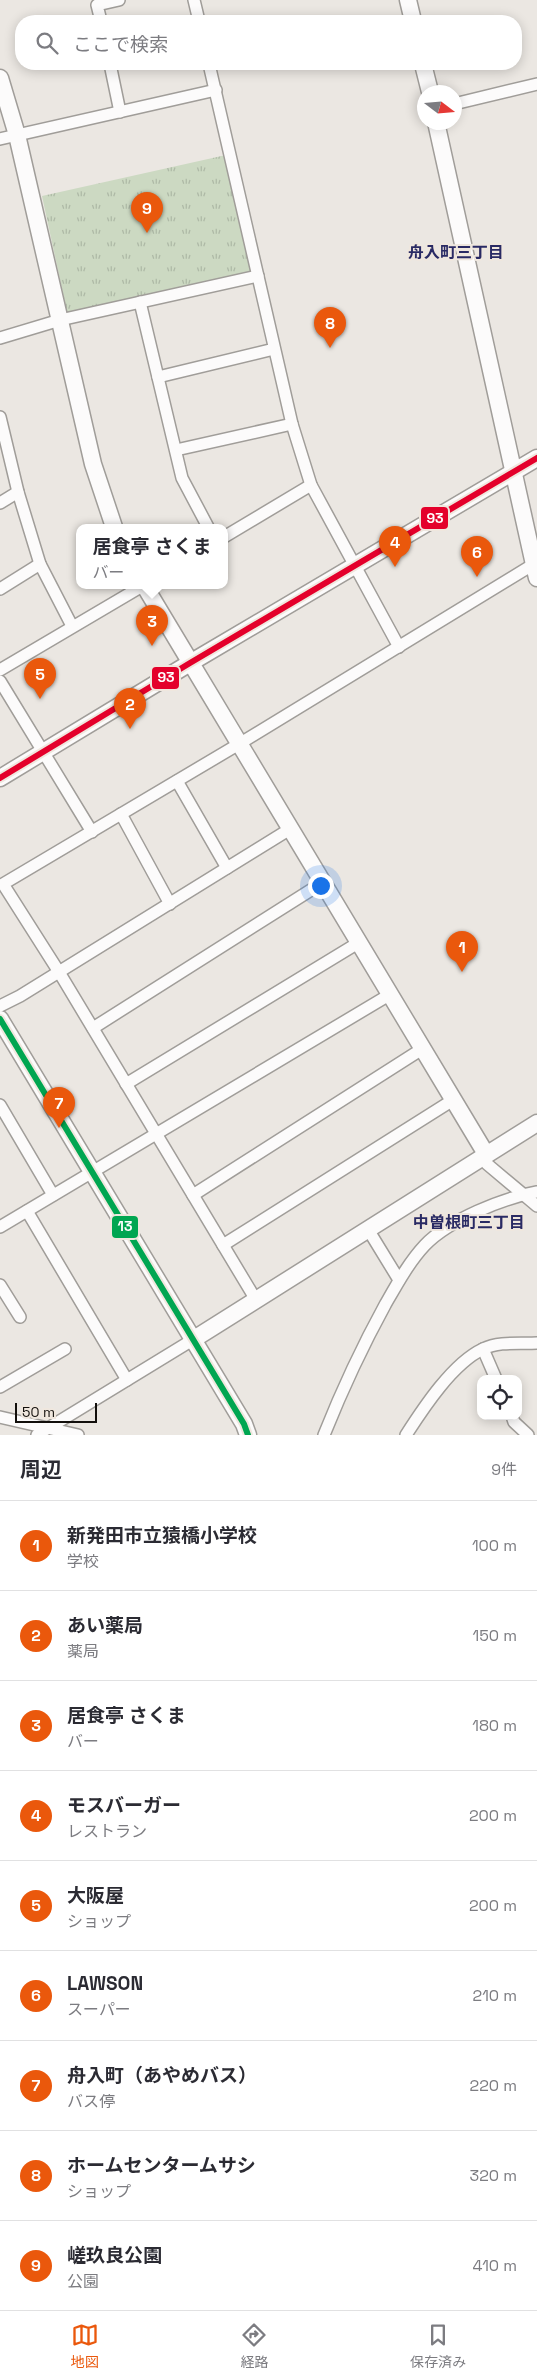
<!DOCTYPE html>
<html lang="ja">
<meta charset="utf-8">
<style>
:root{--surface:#fff;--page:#f7f7f7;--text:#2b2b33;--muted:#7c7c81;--line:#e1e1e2;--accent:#ea580c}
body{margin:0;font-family:"Space Grotesk","Noto Sans JP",sans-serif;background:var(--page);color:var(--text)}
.controls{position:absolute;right:15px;bottom:15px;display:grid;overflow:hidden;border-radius:10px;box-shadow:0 2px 12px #0003}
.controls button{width:45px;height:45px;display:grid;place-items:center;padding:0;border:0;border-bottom:1px solid var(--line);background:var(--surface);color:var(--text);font:25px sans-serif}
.compass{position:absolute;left:417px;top:85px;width:45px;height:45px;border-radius:50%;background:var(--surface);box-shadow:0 2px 12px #0003;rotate:106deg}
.scale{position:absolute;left:15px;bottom:12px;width:82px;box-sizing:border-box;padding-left:5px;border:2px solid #120f0c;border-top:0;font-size:14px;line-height:18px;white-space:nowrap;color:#120f0c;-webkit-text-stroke:4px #efe7de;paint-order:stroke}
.you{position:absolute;left:320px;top:885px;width:18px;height:18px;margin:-12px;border:4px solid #fff;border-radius:50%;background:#1a73e8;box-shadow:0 0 0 8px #1a73e833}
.badge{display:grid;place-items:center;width:32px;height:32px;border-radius:50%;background:var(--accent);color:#fff;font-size:16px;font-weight:700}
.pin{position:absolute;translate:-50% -41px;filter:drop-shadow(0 1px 2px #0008)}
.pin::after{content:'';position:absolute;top:26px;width:18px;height:15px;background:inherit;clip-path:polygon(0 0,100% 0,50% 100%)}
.popup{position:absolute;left:76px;top:524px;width:152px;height:65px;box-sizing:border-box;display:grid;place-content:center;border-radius:10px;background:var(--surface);filter:drop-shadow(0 1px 4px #0005);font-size:16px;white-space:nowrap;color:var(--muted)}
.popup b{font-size:19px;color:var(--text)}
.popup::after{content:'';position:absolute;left:50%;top:100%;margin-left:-10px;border:10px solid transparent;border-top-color:var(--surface)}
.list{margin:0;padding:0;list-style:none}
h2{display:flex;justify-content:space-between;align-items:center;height:65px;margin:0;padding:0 20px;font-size:21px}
h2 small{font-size:16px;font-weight:400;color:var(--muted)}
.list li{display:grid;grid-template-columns:32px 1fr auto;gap:15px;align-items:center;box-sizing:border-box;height:90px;padding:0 20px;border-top:1px solid var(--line)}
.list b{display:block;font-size:19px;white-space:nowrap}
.list p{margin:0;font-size:16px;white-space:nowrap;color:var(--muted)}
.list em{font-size:16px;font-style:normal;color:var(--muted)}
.icon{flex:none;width:28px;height:28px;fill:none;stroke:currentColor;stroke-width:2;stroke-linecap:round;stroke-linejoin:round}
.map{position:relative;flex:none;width:537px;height:1435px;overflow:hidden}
.search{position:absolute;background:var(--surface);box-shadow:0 2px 12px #0003;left:15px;right:15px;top:15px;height:55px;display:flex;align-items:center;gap:12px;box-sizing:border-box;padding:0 18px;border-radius:20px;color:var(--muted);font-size:19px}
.sheet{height:875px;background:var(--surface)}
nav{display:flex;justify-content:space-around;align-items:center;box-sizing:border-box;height:70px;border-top:1px solid var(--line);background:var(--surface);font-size:14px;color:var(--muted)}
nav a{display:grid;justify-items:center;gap:2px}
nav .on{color:var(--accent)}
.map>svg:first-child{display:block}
</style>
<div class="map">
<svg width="537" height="1435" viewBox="0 0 537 1435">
<defs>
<pattern id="grass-tufts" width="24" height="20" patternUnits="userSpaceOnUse" patternTransform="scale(1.25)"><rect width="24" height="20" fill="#ccd9c2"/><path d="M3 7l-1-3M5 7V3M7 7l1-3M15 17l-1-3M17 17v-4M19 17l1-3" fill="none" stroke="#aeb9a6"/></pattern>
</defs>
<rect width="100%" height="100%" fill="#ebe7e2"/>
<path fill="url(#grass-tufts)" d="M226 155 252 271 67 312 42 196Z"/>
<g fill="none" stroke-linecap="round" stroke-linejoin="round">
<defs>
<g id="street">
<path d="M194 0 199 21"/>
<path d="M101 21 97 5 119 0"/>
<path d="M110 64 120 112"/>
<path d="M209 64 292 424 311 485 399 647"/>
<path d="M454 104 537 84"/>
<path d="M0 139 216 90"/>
<path d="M140 302 182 478 208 527"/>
<path d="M0 338 60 320 258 276"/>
<path d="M158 377 274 349"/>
<path d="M0 417 18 492 40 564 72 626"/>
<path d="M176 450 292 424"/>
<path d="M0 503 18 492"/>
<path d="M224 537 311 485"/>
<path d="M0 589 40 564"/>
<path d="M0 670 144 585"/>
<path d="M0 681 92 832"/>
<path d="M177 781 227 868"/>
<path d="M121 814 170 904"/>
<path d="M0 1006 20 996 290 829"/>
<path d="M93 1028 322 883"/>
<path d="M126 1084 358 943"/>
<path d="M0 1105 53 1195"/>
<path d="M486 1154 487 1164 537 1206"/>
<path d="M193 1195 422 1049"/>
<path d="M27 1211 127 1380"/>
<path d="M0 1227 389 995"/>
<path d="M369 1231 399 1280"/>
<path d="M223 1245 453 1100"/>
<path d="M0 1285 20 1317"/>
<path d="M256 1300 59 972 3 884 239 744 534 564"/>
<path d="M483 1349 496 1379"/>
<path d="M0 1387 65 1349"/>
<path d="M512 1416 514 1422 528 1435"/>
<path d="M0 1417 78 1435"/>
<path d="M37 1435 194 1339"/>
<path d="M324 1435C342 1390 362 1347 385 1305 397 1284 409 1262 425 1245 449 1220 503 1198 537 1192"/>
<path d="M406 1435C424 1407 453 1363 483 1349 499 1341 520 1344 537 1343"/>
</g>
<g id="secondary">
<path d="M408 0 413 21"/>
<path d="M423 64 430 92"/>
<path d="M0 78 17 135 93 464 114 527"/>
<path d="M436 122 537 578"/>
<path d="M144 585 486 1154"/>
<path d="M0 778 190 663 537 458"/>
<path d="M0 1019 244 1424 248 1435"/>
<path d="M194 1339 537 1123"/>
</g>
</defs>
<use href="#street" stroke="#a09d99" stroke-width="14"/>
<use href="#secondary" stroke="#a09d99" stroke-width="19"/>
<use href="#street" stroke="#fcfbfb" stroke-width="11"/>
<use href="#secondary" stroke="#fcfbfb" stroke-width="16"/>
<defs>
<path id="bus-1" d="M0 778 190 663 537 458"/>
<path id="bus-2" d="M0 1019 244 1424 248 1435"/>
</defs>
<use href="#bus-1" stroke="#efe7de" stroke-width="10"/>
<use href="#bus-2" stroke="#efe7de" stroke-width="10"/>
<use href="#bus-1" stroke="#e4002b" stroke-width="6"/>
<use href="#bus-2" stroke="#00a651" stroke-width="6"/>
</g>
<g text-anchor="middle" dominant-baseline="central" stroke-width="4" stroke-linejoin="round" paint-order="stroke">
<g font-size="16" font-weight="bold" fill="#292a64" stroke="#efe7de">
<text x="456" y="252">舟入町三丁目</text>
<text x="469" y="1222">中曽根町三丁目</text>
</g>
</g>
<g stroke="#efe7de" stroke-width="2">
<rect x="420" y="506" width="29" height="24" rx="5" fill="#e4002b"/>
<rect x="151" y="666" width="29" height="24" rx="5" fill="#e4002b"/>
<rect x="111" y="1215" width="28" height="24" rx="5" fill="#00a651"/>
</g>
<g font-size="14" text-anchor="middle" font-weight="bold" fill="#fff">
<text x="435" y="523">93</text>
<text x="166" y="682">93</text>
<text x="125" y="1231">13</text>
</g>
</svg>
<div class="controls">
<button><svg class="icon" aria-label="locate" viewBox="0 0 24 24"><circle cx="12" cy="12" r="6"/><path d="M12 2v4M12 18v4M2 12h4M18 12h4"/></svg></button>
</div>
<svg class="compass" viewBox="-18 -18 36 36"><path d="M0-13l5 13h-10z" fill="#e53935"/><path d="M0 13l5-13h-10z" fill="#7c7c81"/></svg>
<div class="scale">50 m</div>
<div class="you"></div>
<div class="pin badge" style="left:462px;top:972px">1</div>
<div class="pin badge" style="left:130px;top:729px">2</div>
<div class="pin badge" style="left:152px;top:646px">3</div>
<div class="popup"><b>居食亭 さくま</b>バー</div>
<div class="pin badge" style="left:395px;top:567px">4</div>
<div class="pin badge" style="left:40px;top:699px">5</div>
<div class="pin badge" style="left:477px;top:577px">6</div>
<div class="pin badge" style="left:59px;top:1128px">7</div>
<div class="pin badge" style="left:330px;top:348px">8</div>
<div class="pin badge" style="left:147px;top:233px">9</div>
<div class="search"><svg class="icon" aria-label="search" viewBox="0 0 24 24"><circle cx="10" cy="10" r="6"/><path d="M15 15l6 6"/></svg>ここで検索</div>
</div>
<section class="sheet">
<h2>周辺<small>9件</small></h2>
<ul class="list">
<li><span class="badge">1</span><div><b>新発田市立猿橋小学校</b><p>学校</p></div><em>100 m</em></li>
<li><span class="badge">2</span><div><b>あい薬局</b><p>薬局</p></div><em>150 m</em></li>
<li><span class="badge">3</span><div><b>居食亭 さくま</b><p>バー</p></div><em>180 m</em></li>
<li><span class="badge">4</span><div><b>モスバーガー</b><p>レストラン</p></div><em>200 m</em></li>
<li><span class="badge">5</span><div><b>大阪屋</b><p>ショップ</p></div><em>200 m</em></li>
<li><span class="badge">6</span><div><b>LAWSON</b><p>スーパー</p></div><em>210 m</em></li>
<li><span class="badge">7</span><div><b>舟入町（あやめバス）</b><p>バス停</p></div><em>220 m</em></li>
<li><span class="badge">8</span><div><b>ホームセンタームサシ</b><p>ショップ</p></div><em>320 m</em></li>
<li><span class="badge">9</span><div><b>嵯玖良公園</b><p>公園</p></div><em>410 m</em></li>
</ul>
</section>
<nav>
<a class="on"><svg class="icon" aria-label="map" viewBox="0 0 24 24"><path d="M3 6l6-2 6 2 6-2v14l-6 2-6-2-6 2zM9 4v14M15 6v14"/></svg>地図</a>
<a><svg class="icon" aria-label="directions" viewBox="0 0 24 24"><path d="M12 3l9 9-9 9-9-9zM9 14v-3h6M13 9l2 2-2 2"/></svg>経路</a>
<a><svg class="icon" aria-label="saved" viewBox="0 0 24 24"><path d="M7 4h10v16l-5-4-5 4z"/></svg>保存済み</a>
</nav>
